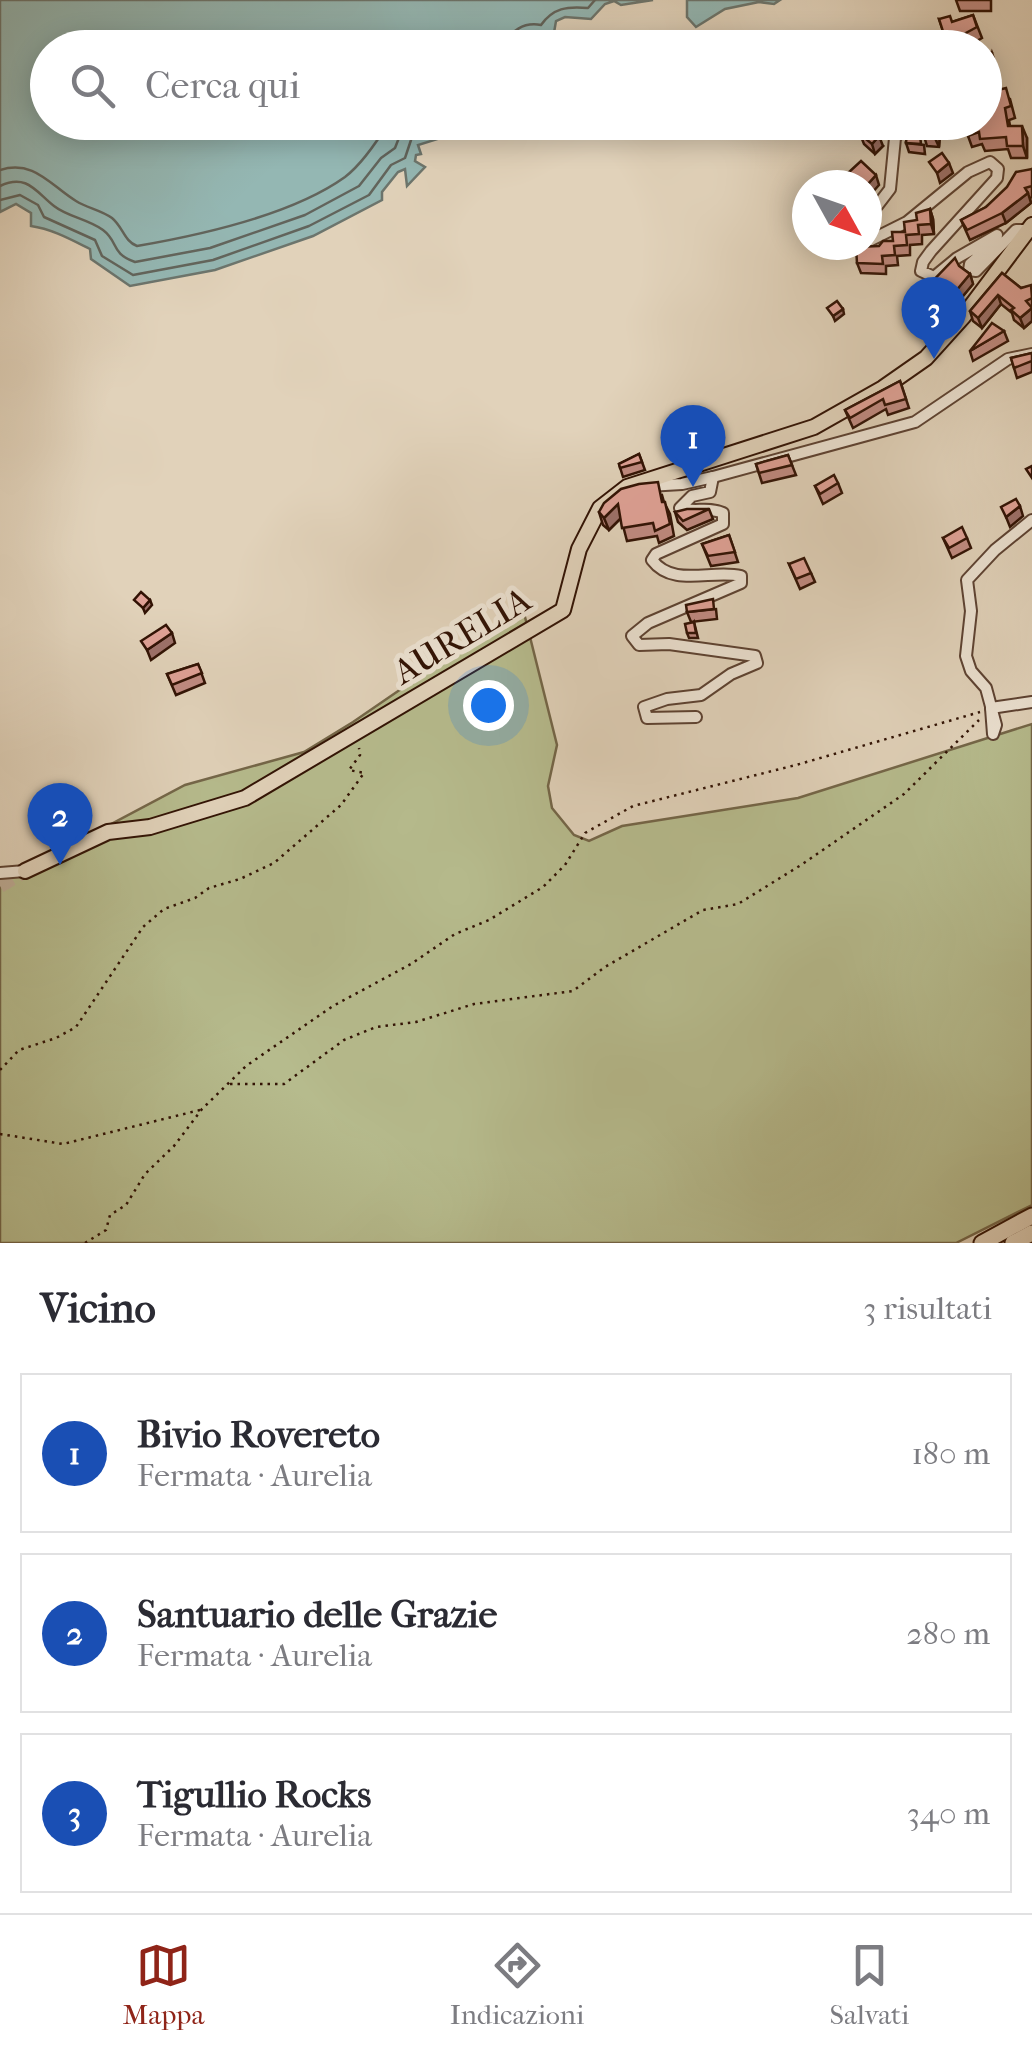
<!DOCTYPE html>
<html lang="it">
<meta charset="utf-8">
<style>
:root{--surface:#fff;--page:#f2f2f3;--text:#2b2b33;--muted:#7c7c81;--line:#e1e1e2;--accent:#8f2418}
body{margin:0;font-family:"IM FELL French Canon",serif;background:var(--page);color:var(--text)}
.compass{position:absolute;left:792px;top:170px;width:90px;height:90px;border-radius:50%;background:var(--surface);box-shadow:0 5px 25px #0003;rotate:130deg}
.you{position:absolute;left:488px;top:705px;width:35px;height:35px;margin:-25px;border:8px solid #fff;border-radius:50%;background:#1a73e8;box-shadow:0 0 0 15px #1a73e833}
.badge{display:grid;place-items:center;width:65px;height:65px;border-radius:50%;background:var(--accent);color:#fff;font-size:32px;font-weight:700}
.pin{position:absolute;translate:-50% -82px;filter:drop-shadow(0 2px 5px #0008)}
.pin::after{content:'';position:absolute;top:52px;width:35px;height:30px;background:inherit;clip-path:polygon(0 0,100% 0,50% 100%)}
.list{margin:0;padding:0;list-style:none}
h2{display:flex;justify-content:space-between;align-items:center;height:130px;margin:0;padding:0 40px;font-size:42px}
h2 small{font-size:32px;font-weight:400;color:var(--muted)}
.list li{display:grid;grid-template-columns:65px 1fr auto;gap:30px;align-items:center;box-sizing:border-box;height:160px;margin:0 20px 20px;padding:0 20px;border:2px solid var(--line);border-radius:0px}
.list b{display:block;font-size:38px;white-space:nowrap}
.list p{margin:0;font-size:32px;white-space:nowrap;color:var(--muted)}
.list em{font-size:32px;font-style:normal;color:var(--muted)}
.icon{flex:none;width:55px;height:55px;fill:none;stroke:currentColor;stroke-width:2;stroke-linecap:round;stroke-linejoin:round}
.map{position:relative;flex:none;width:1032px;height:1243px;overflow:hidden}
.search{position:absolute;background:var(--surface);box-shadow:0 5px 25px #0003;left:30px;right:30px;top:30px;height:110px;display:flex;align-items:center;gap:25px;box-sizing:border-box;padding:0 35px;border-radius:55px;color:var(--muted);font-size:38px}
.sheet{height:670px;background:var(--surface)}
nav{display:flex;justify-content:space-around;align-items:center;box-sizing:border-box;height:140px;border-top:2px solid var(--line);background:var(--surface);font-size:28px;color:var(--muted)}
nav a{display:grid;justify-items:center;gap:5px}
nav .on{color:var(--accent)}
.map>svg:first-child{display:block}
</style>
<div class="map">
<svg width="1032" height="1243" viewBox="0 0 1032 1243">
<rect width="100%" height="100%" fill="#e1d2ba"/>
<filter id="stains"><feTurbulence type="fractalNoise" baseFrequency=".002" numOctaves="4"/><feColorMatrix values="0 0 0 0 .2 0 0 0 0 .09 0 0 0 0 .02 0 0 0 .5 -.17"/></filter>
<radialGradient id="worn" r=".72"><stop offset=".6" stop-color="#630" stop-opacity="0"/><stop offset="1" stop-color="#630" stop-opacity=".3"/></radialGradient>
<path fill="#b6bb8d" stroke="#746648" stroke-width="2.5" d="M524 613 557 745 548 786 552 808 574 835 589 841 622 826 798 798 1032 724V1205L956 1243H0V883L185 785 304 752 353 722 420 676Z"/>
<g fill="#94b7b3" stroke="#6c756d" stroke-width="2.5">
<path d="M0 0H653L621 5 614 1 605 4 591 19 565 17 556 21 552 44 544 47 536 44 535 35 531 33 512 48H48V122L455 123 444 137 418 145 421 154 416 155 415 161 425 167 407 186 405 169 398 172 382 192V200L313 236 215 270 130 286 91 259 90 249C70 239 52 229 31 226V213L16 204 0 212Z"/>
<path d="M687 0H780L774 4 759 2 725 9 696 27 687 17Z"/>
</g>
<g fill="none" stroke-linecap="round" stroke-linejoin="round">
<g stroke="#62645c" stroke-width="2.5">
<path d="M507 48C508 30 525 22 541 25 553 8 567 6 588 8L595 0"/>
<path d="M0 170C34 159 51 186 76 201 87 208 101 210 112 218 123 227 124 241 137 246 201 235 292 215 345 177 362 164 378 140 389 122"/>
<path d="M0 186C27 173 36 192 54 206 68 217 88 219 103 230 119 242 110 253 135 262L210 248 305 215 359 186 381 158 395 148 402 130 413 122"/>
<path d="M0 200 20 195 38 205 44 217 95 240 102 256 133 275 213 260 309 226 369 195 391 165 405 158 412 137 438 128 443 122"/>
</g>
<path stroke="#beac96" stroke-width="14" stroke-dasharray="14 7" stroke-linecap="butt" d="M0 886 25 871"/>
<defs>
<g id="minor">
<path d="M867 219 890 189 895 138 909 122"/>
<path d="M867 242 907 222 968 172 990 162 998 169 997 178 931 251 923 262 921 271 934 277 957 258 997 235 996 241 970 264 969 270 976 271 1016 230H1027"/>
<path d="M648 486 682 484 713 477 915 422 1008 359 1032 354"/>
<path d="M991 708 993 734 996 725 986 688 971 671 966 656 971 611 967 580 995 550 1032 520"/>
<path d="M991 708 1032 702"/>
<path d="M696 717 647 718 644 707 667 699 701 695 731 674 757 663 755 656 669 644 639 645 632 636 648 623 741 583V576C712 569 673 588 652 560L656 554 723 524V513C707 506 696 513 680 508L692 496 710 492 713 477"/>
<path d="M0 873 25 871"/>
</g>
<path id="major" d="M25 871 108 832 150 827 245 798 563 610 579 549 600 508 627 487 814 427 883 388 926 358 963 317 1032 225"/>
<g id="highway">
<path d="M982 1243 1032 1216"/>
<path d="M1013 1243 1032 1233"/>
</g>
</defs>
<use href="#minor" stroke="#5d4232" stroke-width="14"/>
<use href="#major" stroke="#311204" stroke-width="18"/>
<use href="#highway" stroke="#311204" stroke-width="19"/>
<g stroke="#311204" stroke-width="2.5" stroke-dasharray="2.5 5" stroke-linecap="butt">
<path d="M0 1070 19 1050 56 1038 76 1027 143 927 164 909 195 898 209 888 240 879 274 863 341 805 364 773 349 770 360 755 359 748"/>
<path d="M230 1084H284L344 1040 376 1027 416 1022 474 1004 573 991 605 967 703 910 738 904 801 865 904 794 979 720"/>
<path d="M0 1134 63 1144 200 1110"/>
<path d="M85 1243 106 1230 110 1215 126 1205 145 1174 174 1146 202 1109 246 1066 333 1006 411 964 455 934 489 920 543 887 565 865 585 833 633 806 796 765 980 712"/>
</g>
<use href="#minor" stroke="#ece2d2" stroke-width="10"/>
<use href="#major" stroke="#e1d2ba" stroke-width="14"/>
<use href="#highway" stroke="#e1d2ba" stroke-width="15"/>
</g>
<g fill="#c18b82" stroke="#311204" stroke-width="2.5">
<path d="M956 0H991V11H960Z"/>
<path d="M973 15 982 38 970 45 949 48 939 19 952 22Z"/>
<path d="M984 51 996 65 992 81H988L991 92 1010 99 1015 118 1009 120 1010 126 1027 138V158H1011L1008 149 985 151 982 144 972 147 963 122H984Z"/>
<path d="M926 122H953L952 134 940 133 939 147 927 146 924 136Z"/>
<path d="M860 134 883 146 875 154 864 144Z"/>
<path d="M906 143 924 145 925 154 909 152Z"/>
<path d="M1032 169V197L1030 198 1031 203 1006 223 970 240 961 220 986 207Z"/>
<path d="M930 209 933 219 934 234 922 235V244L910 245V255L897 256 898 265 886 266V274L861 273 857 263 879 246 893 241Z"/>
<path d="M959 266 970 274 973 284 943 320 929 298 926 288Z"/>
<path d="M1002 273 1021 288 1032 286V321L1024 328 1014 320 1012 313 1001 304 982 328 973 321 970 311Z"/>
<path d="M1004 331 1008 341 973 361 970 351Z"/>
<path d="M1032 353V372L1017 378 1011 358Z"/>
<path d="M900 381 909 408 888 415 886 409 853 428 845 410Z"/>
<path d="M639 454 645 470 623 477 619 464Z"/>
<path d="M788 455 796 475 762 483 756 464Z"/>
<path d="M838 483 842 493 823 504 815 486Z"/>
<path d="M662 495 664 502 670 514 674 536 659 543 657 536 627 541 621 518 609 530 603 525 599 512Z"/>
<path d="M709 509 713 519 687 530 678 522 675 512Z"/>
<path d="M729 535 738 562 711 566 702 544Z"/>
<path d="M943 538H967L971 548 952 558Z"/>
<path d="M789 564 811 573 815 582 800 589Z"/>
<path d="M716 609 717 619 691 622 687 612Z"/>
<path d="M694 622 698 638H689L687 633Z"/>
<path d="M198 664 205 683 176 695 167 674Z"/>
</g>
<g fill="#9d716a" stroke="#311204" stroke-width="2.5">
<path d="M992 53 996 65 992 81 988 69Z"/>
<path d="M937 123 940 133 939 147 935 138Z"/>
<path d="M1022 126 1027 138V158L1023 146Z"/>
<path d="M879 136 883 146 875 154 872 144Z"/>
<path d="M949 163 953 173 940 183 937 173Z"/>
<path d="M876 175 879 185 870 195 867 185Z"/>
<path d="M1028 193 1031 203 1006 223 1002 213Z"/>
<path d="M930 209 933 219 934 234 931 224Z"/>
<path d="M970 274 973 284 943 320 940 310Z"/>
<path d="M998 295 1001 304 982 328 978 318Z"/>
<path d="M1032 308V321L1024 328 1020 318Z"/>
<path d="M843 309 844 314 835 321 833 316Z"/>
<path d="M618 504 623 516 609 530 604 518Z"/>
<path d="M1020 506 1023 516 1010 527 1006 517Z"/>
<path d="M150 600 152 605 145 613 143 608Z"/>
<path d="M172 633 175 643 151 660 147 650Z"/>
</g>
<g fill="#e0a297" stroke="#311204" stroke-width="2.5">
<path d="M973 15 977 27 964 34 971 48H959L954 35 945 38 939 19 950 16 952 22Z"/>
<path d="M984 51H987L992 53 988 69 984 70Z"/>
<path d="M984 72 990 92 1006 88 1011 106 1005 108 1008 126H1022L1023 146H1007L1006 137 980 139 979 132 968 136 963 122H984Z"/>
<path d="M926 122H948V124L937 123 935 138 924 136Z"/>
<path d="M867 126 879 136 872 144 860 134Z"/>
<path d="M907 133 920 135 921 144 906 143Z"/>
<path d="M942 153 949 163 937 173 929 162Z"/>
<path d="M861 161 876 175 867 185 864 183 862 185H835Z"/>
<path d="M1032 169V186L1025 188 1028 193 1002 213 967 230 961 220 986 207 1007 187 1016 172Z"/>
<path d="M930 209 931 224 918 225 919 234 906 235 907 245 894 246 895 255 882 256 883 264 857 263 856 247 879 246 883 241H893L892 232H905L904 222 917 220 916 213Z"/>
<path d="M955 258 959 266 970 274 940 310 926 288Z"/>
<path d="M1002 273 1021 288 1031 285 1032 298 1026 301 1032 308 1020 318 1011 310 1014 308 998 295 978 318 970 311Z"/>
<path d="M837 301 843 309 833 316 827 308Z"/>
<path d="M992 323 1004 331 970 351Z"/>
<path d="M1032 353V361L1014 368 1011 358Z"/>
<path d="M900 381 906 399 885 405 883 399 850 418 845 410Z"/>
<path d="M639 454 642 462 620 468 619 464Z"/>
<path d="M788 455 792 465 759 473 756 464Z"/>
<path d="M1032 466V478L1026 469Z"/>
<path d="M834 475 838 483 820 494 815 486Z"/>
<path d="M658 482 662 502H665L670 524 655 531 653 523 622 528 618 504 604 518 599 512 604 503 621 489 639 484Z"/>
<path d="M1016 499 1020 506 1006 517 1001 507Z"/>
<path d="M687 509H709L683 521 675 512Z"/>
<path d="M962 527 967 538 949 548 943 538Z"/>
<path d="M729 535 735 552 708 556 702 544Z"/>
<path d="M804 558 811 573 796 579 789 564Z"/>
<path d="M141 592 150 600 143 608 134 600Z"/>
<path d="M713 599 714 609 687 612 686 605Z"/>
<path d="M694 622 696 633H687L685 624Z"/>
<path d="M166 625 172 633 147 650 141 641Z"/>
<path d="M198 664 202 673 172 685 167 674Z"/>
</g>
<g text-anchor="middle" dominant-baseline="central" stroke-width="10" stroke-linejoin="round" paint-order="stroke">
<g font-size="35" fill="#311204" stroke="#ece2d2">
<text transform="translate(462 636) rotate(-31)">AURELIA</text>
</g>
</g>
<rect width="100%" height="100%" filter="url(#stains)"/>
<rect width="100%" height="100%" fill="url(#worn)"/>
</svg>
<svg class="compass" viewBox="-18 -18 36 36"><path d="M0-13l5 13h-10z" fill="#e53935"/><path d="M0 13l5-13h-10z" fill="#7c7c81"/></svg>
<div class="you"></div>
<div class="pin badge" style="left:693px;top:487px;background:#1a4fb4">1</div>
<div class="pin badge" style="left:60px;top:865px;background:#1a4fb4">2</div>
<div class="pin badge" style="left:934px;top:359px;background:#1a4fb4">3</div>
<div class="search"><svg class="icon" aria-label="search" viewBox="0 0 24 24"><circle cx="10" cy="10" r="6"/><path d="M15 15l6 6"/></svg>Cerca qui</div>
</div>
<section class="sheet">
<h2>Vicino<small>3 risultati</small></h2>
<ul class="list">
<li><span class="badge" style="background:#1a4fb4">1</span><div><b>Bivio Rovereto</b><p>Fermata · Aurelia</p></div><em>180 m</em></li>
<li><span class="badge" style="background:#1a4fb4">2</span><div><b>Santuario delle Grazie</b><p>Fermata · Aurelia</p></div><em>280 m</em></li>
<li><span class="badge" style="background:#1a4fb4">3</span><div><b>Tigullio Rocks</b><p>Fermata · Aurelia</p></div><em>340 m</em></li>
</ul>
</section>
<nav>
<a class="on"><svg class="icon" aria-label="map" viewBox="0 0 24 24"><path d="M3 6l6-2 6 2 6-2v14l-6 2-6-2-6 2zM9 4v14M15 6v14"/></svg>Mappa</a>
<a><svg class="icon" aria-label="directions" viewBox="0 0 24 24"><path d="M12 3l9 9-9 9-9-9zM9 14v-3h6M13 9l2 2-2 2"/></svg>Indicazioni</a>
<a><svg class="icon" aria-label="saved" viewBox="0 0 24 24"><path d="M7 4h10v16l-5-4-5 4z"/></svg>Salvati</a>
</nav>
